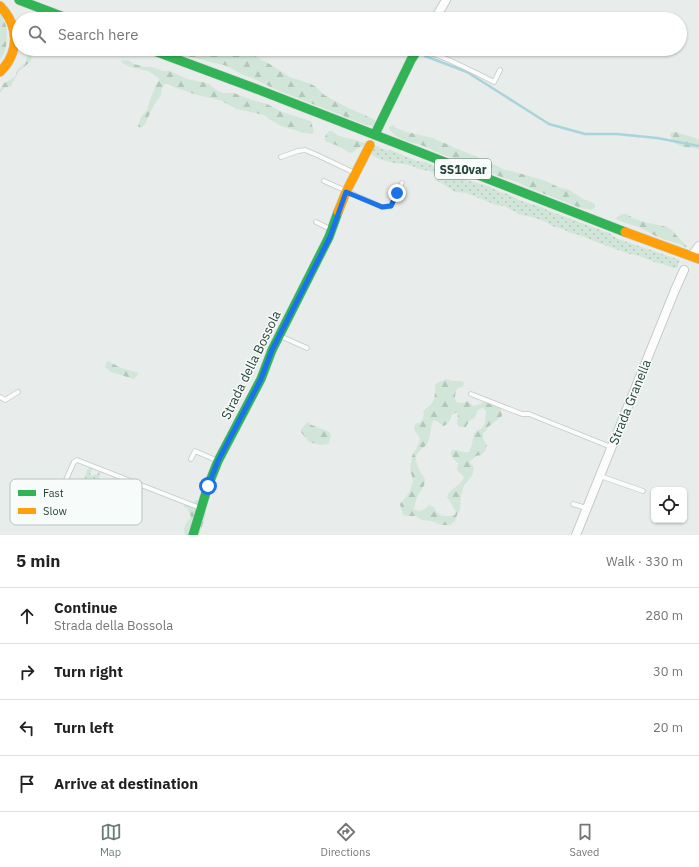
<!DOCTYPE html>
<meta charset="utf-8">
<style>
:root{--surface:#fff;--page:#f6f6f6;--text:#222;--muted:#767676;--line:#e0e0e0;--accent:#697e78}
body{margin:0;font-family:"IBM Plex Sans",sans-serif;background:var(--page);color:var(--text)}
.controls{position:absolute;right:12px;bottom:12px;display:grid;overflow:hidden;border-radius:6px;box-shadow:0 1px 3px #0004}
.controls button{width:36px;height:36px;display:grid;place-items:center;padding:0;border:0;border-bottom:1px solid var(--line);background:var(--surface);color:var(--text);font:20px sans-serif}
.stop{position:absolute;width:12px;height:12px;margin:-9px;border:3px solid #1a73e8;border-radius:50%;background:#fff}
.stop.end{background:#1a73e8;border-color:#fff;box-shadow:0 1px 4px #0008}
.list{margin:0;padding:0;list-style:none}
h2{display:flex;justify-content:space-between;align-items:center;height:52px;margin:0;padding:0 16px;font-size:17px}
h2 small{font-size:13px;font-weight:400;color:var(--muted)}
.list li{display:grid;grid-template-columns:26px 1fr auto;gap:12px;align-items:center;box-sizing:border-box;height:56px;padding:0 16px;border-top:1px solid var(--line)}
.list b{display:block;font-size:15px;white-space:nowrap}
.list p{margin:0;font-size:13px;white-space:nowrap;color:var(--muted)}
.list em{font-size:13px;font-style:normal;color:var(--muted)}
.icon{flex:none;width:22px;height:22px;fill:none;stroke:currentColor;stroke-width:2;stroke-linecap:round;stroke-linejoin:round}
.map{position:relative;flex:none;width:699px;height:535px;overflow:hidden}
.search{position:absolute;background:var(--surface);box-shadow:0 1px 3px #0004;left:12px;right:12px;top:12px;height:44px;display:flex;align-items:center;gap:10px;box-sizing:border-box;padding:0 14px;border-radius:22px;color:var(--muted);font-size:15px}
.sheet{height:276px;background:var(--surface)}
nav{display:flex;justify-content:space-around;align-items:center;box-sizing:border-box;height:56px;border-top:1px solid var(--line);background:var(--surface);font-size:11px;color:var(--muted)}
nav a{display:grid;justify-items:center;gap:2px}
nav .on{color:var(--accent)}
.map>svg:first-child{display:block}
</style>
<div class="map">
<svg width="699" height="535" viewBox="0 0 699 535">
<defs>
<pattern id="grass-dots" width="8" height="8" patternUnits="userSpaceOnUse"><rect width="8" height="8" fill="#d1e6d8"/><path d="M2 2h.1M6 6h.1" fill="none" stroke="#b3c6ba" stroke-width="1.8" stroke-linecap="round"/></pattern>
<pattern id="forest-firs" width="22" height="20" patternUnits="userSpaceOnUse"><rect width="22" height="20" fill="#d1e6d8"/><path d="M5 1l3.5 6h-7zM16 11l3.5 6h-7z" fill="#b3c6ba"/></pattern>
</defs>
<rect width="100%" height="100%" fill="#e8edeb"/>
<g fill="url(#grass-dots)">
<path d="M374 145 383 149 393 151 417 161 425 162 449 172 463 179 488 186 500 192 508 194 519 200 534 205 539 206 547 210 555 213 609 233 616 238 627 242 680 260 678 264V267L676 268H673L663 264 657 263 637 255 629 254 599 243 579 235 570 233 565 230 552 226 546 222 532 217 521 215 504 206 496 205 466 193 455 192 446 186 439 182 435 180 436 178V175L429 171 418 169 415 167 404 164 393 163 380 159 371 155Z"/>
<path d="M89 465 93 467 90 475 93 476 94 474 97 475 100 469 102 470 86 509 59 498 67 480 81 486Z"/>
</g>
<g fill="url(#forest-firs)" fill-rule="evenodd">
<path d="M0 14C2 18 5 22 6 26 8 38 7 51 0 60Z"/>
<path d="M29 49H35L32 54 31 61 18 72 11 86 4 88 0 93V90L4 83 10 80 16 76 17 70 25 63Z"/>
<path d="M165 49H242L268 63 290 77 311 84 316 87 324 95 348 108 360 113 375 120 376 122 374 126 366 125 277 90 252 78 243 75 227 66 186 56Z"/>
<path d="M121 60H128L134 64 145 67H152L163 71H170L187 79 203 82 209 84 218 91 224 93H234L252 100 267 104 282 112 311 121 314 132 312 134 305 133 281 126 269 119 264 115 236 109 222 101 194 94 174 87 168 84H165L162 88 161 95 154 105 145 124 140 129 138 126 141 117 147 110 148 107 149 103 155 87 158 82 159 79 154 75 148 71 130 67 122 63Z"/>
<path d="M393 125 396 128 407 132 433 138 460 150 489 162 503 169 529 176 546 181 558 187 570 190 583 199 591 202 595 204V208L590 210 578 207 529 188 520 183 501 177 434 151C423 143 407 144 396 136 393 134 391 131 389 129V127Z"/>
<path d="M329 131H332C338 137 347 138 356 140 359 141 362 142 365 143L364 146 358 148 352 153 348 152 336 145 326 142C323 138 326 134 329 131Z"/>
<path d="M675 132 699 139V149C688 147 671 148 670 133Z"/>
<path d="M622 214H627C638 223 654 223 667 227 672 229 675 234 679 238 682 241 685 243 687 248 679 243 672 242 663 239 655 236 648 232 641 228 632 224 622 223 615 218Z"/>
<path d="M108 361 121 368 139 373 134 379 111 372 105 367 106 363Z"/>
<path d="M446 379 452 381H462L464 383 463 387 458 388 456 390 455 396 456 402 462 403 468 401 473 406C475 406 485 402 487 400L496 402 500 403 502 416 488 427 485 432 483 433V439L487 445 485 451 481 455 476 456 469 462 473 466 474 469 472 476 464 485 461 496 460 510 457 515 455 521 450 525H442L431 521 422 520 415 516H406L403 515 402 512 400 504 409 493 413 481 410 468 412 456 418 445 420 439C417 432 411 430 416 423H420L423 418 424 415 423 413C425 409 426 408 429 406 436 401 435 392 435 385L437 383ZM483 408 486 411 485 424 481 429 476 431 474 434 472 444 469 452C463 453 457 449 452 450 449 456 454 459 458 463L457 470 464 477C461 487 449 488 447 497L456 512 455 515 452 516C444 516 438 517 434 507L429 505C425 509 420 513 414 509 415 504 416 499 418 495 421 490 425 486 425 481 425 477 423 476 421 473 419 469 416 463 416 458 416 452 424 448 427 444 430 438 431 429 432 423L434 420 437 421 443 426C449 424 450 420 452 415L457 412 458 414 457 424 459 427H466L469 421 474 418 478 410 480 409Z"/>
<path d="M308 422C314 429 325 427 331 434L329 444 321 445 309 442 301 432V429Z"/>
<path d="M196 500H198L205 505 206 515 199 535H185C182 528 187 522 191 517L187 508 184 507 185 504H191Z"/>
</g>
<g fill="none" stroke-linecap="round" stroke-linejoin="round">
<path stroke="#a9d4db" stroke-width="2.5" d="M425 56 467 72 549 124 585 134H617L657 138 699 146"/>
<defs>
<g id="lane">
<path d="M419 50C429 51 439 56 449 60 464 67 479 74 494 82L500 70"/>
<path d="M281 157 298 151 305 150 317 155 355 173"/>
<path d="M324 181 382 207 391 206 402 183"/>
<path d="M316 222 332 230"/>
<path d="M280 336 307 348"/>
<path d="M471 394 522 414H529L611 447"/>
<path d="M0 397 5 400 18 392"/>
<path d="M191 459 195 451 218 461"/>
<path d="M600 476 643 491"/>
<path d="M60 493 74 462 77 460 200 508"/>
<path d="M573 504 586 508"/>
</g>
<g id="street">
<path d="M435 19 446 0"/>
<path d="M693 254 699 246"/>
<path d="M576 535 675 290 684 270"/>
</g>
<g id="fast">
<path d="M19 0 69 19"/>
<path d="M149 49 254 88 625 232"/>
<path d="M376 132 411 60 418 49"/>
<path d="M193 535 208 486 218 461 261 379 272 350 329 237 338 212"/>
</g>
<g id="slow">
<path d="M0 6C19 26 20 52 0 72"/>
<path d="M338 212 346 192 370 145"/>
<path d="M625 232 699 259"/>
</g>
</defs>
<use href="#lane" stroke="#c5cac8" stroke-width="5.5"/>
<use href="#street" stroke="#c5cac8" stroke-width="10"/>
<use href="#fast" stroke="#c3cbc8" stroke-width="10"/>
<use href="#slow" stroke="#c3cbc8" stroke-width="10"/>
<use href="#lane" stroke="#fcfcfc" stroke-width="4"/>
<use href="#street" stroke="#fcfcfc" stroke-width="8"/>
<use href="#fast" stroke="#30b455" stroke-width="9"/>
<use href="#slow" stroke="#ff9f0a" stroke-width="9"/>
</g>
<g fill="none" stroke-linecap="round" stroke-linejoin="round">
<path stroke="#1a73e8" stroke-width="5" d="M208 486 218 461 261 379 272 350 330 237 346 192 382 207 391 206 397 193"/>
</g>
<g text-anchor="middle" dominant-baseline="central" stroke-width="3" stroke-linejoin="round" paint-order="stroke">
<rect fill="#f7fbf9" stroke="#637a73" stroke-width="1" x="435" y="159" width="56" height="20" rx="3"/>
<g font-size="12" font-weight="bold" fill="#24423a">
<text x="463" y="169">SS10var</text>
</g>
<g font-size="13" fill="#24423a" stroke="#f7fbf9">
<text transform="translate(251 365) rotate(-64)">Strada della Bossola</text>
<text transform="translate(630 402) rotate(-68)">Strada Granella</text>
</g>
</g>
<rect x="10" y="479" width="132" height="46" rx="6" fill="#f7fbf9" stroke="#b8c4c0" stroke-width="1"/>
<rect x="18" y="490" width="18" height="6" fill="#30b455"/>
<rect x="18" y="508" width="18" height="6" fill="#ff9f0a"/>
<g font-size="11" fill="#24423a">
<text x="43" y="497">Fast</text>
<text x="43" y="515">Slow</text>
</g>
</svg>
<div class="controls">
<button><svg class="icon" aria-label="locate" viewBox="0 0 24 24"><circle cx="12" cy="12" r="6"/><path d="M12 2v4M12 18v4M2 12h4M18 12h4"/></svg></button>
</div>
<div class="stop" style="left:208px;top:486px"></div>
<div class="stop end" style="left:397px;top:193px"></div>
<div class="search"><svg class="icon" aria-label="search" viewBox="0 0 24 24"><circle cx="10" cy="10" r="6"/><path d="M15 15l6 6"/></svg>Search here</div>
</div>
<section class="sheet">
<h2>5 min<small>Walk · 330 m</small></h2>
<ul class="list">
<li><svg class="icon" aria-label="ahead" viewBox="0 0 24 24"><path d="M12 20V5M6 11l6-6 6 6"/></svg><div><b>Continue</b><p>Strada della Bossola</p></div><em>280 m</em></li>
<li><svg class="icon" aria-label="right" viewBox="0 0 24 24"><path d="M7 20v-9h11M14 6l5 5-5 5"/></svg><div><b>Turn right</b></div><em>30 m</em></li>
<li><svg class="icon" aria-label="left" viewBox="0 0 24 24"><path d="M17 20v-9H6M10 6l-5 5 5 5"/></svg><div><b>Turn left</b></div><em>20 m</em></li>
<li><svg class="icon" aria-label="arrive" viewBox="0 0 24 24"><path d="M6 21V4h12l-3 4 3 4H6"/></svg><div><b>Arrive at destination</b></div></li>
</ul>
</section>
<nav>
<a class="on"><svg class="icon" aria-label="map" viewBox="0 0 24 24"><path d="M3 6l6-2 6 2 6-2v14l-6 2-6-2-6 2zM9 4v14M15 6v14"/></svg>Map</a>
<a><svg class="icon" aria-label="directions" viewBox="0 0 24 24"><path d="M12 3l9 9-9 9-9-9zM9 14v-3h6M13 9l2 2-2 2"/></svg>Directions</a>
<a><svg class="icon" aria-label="saved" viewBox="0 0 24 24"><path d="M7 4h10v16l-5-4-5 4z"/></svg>Saved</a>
</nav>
